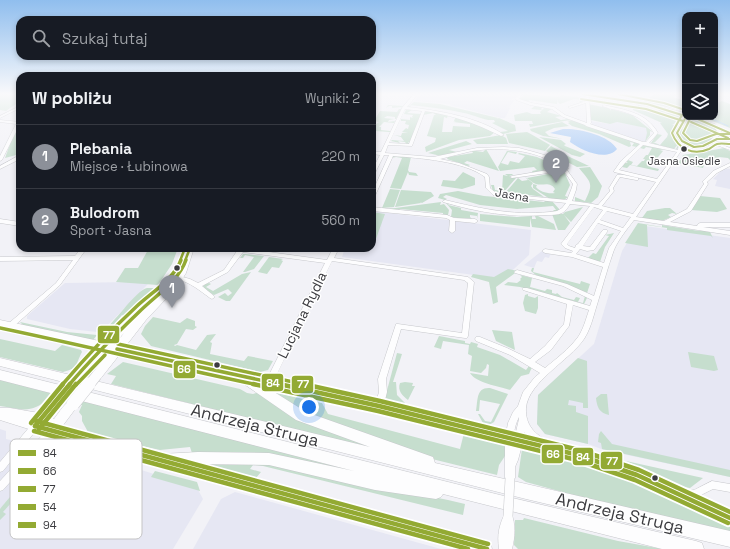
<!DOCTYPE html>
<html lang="pl">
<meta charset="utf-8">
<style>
:root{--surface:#171b24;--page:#20242c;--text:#f1f3f6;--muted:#9ea1a6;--line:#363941;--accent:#8c9099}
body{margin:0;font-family:"Space Grotesk",sans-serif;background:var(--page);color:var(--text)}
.controls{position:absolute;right:12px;top:12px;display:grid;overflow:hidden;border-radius:8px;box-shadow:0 2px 6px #0003}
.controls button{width:36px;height:36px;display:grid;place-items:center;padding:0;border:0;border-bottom:1px solid var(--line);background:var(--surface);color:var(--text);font:20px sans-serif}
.you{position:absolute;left:309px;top:407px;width:14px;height:14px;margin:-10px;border:3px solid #fff;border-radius:50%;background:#1a73e8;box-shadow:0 0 0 6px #1a73e833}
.badge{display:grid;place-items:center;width:26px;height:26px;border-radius:50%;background:var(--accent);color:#fff;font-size:13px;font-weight:700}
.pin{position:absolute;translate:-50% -33px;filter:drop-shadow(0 1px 2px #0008)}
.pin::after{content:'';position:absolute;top:21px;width:14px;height:12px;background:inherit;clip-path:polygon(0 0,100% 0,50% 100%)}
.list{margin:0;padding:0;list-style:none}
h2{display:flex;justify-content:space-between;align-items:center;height:52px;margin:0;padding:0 16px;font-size:17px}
h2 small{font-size:13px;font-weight:400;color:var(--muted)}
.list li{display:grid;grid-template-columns:26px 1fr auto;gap:12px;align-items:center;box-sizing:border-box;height:64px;padding:0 16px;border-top:1px solid var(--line)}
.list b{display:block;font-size:15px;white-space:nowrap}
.list p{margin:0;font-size:13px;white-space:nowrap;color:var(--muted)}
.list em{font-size:13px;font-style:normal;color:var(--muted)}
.icon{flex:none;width:22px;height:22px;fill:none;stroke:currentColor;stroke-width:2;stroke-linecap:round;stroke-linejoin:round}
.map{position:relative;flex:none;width:730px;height:549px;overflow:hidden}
.search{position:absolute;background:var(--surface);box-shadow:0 2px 6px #0003;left:16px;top:16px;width:360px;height:44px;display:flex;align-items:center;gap:10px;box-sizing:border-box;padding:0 14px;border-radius:12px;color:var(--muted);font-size:15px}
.panel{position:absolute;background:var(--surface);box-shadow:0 2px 6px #0003;left:16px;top:72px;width:360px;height:180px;border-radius:12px}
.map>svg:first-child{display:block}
</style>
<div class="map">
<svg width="730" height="549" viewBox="0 0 730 549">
<rect width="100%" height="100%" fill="#f2f2f7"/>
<g fill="#e6e7f3">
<path d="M421 94H518L516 98 511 99 514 101 509 107 510 108 505 118H501L450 105 451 104 414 101Z"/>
<path d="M591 121 610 124 617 122 647 128V138L645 142 641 141 593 127Z"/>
<path d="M724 168 730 169V189L715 186 717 180 713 179Z"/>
<path d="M372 211 531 230 529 255 503 279 342 257 345 248H372Z"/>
<path d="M638 225 730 238V477L604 450 588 444 545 434 537 424 538 395 594 344 622 251Z"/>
<path d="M542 251 551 253 549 258 545 257 542 262 537 261 534 268 524 265Z"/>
<path d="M133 282 148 284 104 329 97 332 70 329 27 319V316L65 283Z"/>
<path d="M0 429 6 431V439L59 451H83L197 488 203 499 173 549H0Z"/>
<path d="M235 492 275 503 441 549H193L221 499Z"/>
</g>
<g fill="#c6dece">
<path d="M0 94 20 95V101L6 111 0 110Z"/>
<path d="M522 94 560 97 561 95 584 98 582 103 579 101 581 100 574 99 560 104 558 102V99L557 104 529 100 528 102H532V104L519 99 524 95Z"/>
<path d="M654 94H679L673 97 685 101V111L645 102Z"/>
<path d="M722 101 730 104V128L702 117H715V104Z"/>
<path d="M414 102 440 104 498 118 496 119 499 118 515 125 516 131 503 134 500 132 508 131 492 123 495 122 494 120C484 121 475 115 464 113 446 109 428 107 410 105L409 106 412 107V108L408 107Z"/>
<path d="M588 104 608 108 610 109V111L611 109 632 115 653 132 650 131V135L645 142 647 133 646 128 617 122 610 124 591 120Z"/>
<path d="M388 105 403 106 396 119H395V117L387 116 384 118 394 119 389 120 388 122 395 121 394 123 384 122 379 127H381V130L390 131V132L375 131 372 132V125H375L379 122 374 121 380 111 397 112 399 109H393H401L402 107 392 108V106H389L386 108Z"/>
<path d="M536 105 553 108 547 112 562 116 555 117 561 120 568 119 570 120 530 127 529 124H533L532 121H515L514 115 527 112 532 114H541L540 112 544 108H541L542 109 541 110 531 109Z"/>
<path d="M638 105 642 106 641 109 661 112 658 110 660 108 668 110 666 112H662L674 114 676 113 680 115 674 124H672L674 125 672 129 679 142 680 146 677 149H676L679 143 674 149 651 143 657 134 662 135 655 142H653L660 145 667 137 668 134 660 123H662L633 110V106L637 107Z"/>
<path d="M406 110H412L407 113 421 114 410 142H408L410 144 407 145 405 142 398 141 400 143 391 141 392 140 404 141 401 137 394 135 401 136 402 133H408L402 132 406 128 408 129 409 125 405 124 406 121H401V119L410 120V117L413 118 412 117 413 115 404 114Z"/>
<path d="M426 111 448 115 447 118 444 117 442 132H452L453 126 470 127V124L453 122 456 121H454L456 116 495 132 490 136 459 140 426 152 425 147 435 142 436 138 427 136 434 115H436L433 113 423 115Z"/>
<path d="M573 120 640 144 637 147 632 146 634 143 630 142 631 146 629 147 599 134 572 126 568 123 570 122 567 121Z"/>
<path d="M690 120C700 121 713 123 718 132 710 142 700 148 687 145L681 137 680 132 688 121Z"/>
<path d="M562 122 569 126 554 128 545 132 549 136 563 139 543 136 531 131 530 129Z"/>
<path d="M20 124V154L5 158 17 125Z"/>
<path d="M527 132 529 133 550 145 545 151 509 143 506 134Z"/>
<path d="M501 135 506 138 508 144H477L473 140Z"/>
<path d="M539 137 561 140 566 144 564 145 565 146 585 154 580 157 572 155Z"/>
<path d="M466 141 472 144 449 150 457 152 441 156 428 153Z"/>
<path d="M643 145 664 149 660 150 663 151 650 167 659 169 658 171 630 165 627 168 622 167 625 163H628L626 162 628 160 633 162 631 165 637 166 642 161H644L645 159H643L646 155H648L652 148 646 147 644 149 640 148Z"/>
<path d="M551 146 560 151 559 152 589 166 577 167 546 151Z"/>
<path d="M724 148 730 151V160L728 158 719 157 709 164 704 165 703 168 678 163 680 160 684 161V159H681L683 155C694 153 704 152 715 153L702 152Z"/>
<path d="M486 149 499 171 467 161 464 163 470 165 468 166 447 159 448 157 473 153 472 151 478 150 476 151 483 152Z"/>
<path d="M507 151 517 152 516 154 508 152 501 163 508 165 510 161 519 163 525 156 518 154 519 153 537 157 562 168 550 170 548 168 544 169 546 171 533 173 532 171 537 170 534 167 500 171 498 167Z"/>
<path d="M393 156 411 157 408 170 409 172 416 173 418 176 409 175 408 172 401 189 390 188 402 158 396 157 391 158Z"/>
<path d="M590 167 602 186 598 197 591 203 575 201V197L585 201C594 183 591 183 579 168Z"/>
<path d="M564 171 570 185 565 196 568 197 564 200 550 199 533 188V184L537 185 536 187C540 192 548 194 555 193L553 192 555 189C550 181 543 186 536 184 533 183 530 180 527 178Z"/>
<path d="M463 172 475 178V185L462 189 441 186 443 180 455 181Z"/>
<path d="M505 174H512L513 175 509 176 516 178 503 193 493 191 491 185H494L495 190 502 191 503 175 508 176Z"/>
<path d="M525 177 533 183 531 186 533 189 544 197 506 192 518 178 522 181 528 180Z"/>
<path d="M390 189 400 190 394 207 382 208Z"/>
<path d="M401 190 431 192 434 196 422 203 420 202 421 203 395 207Z"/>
<path d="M458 191 484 196 496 197 497 195 499 197 544 202 545 201H552L560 210 555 212 553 210H556L553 206 517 209 480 205 446 195 443 197 447 199 445 200 438 198 440 194Z"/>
<path d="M700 196 720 198 727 209 717 212 691 210 697 201 705 203 697 201Z"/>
<path d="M441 202 440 205 444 204 449 210 448 215H443V213L400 209 399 210 388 209Z"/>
<path d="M446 203 449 204 448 205 461 208V210L478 213 477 219V216L470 215V217L472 219 470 220 451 217 452 210Z"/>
<path d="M583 207 571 222 564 215 570 223 565 230H558L552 214H563L565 212Z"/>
<path d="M665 208H670L677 214 672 213 668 215 671 217 662 221 642 218 647 211Z"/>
<path d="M372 212 385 214 373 247H372Z"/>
<path d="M480 214 517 217 532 216V219H536L535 216H538L554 224 556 230 532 227 530 218V227L480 221Z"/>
<path d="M638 223 662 227V225L699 231 701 230 710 232 713 238 711 236 667 230V228L647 225 648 247 625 243Z"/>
<path d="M614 233 605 247 600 262 576 254 588 258 593 253 596 254 609 236 605 235Z"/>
<path d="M149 248H178L172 264 158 285 116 282 125 268H138Z"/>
<path d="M243 254H245L264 256 254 269 245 272H243L254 257 245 255 243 258H240Z"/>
<path d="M269 257 283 259 281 260 283 261 279 268 272 267 267 274 258 272Z"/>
<path d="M532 268H534L533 272 580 284 581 281 590 284 587 293 537 276 531 271Z"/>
<path d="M508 269 518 271 496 287 498 302 493 304 489 282 471 277 473 274 494 277Z"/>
<path d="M251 272 230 301H226L218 297 225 293 228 296 232 293 228 289 214 295 202 288 205 284 209 283 211 284 206 287 213 291 242 274Z"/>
<path d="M520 275 532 278 530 287 545 291 547 289 552 290V293L556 294 557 293 562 297 574 300 576 297 580 298 578 302 583 303 585 296 587 298 584 304 520 287 504 285 508 282 517 283 521 280 520 279 522 277Z"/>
<path d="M147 288H155L124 316 122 315 113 326 101 333C112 326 136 290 147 288Z"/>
<path d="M528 294V296L535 298 538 296V308L536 314 525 311 523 303 525 295Z"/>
<path d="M153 317 180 323 187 318 195 321V326L197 327 193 330 186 329 177 344 174 345 175 346 177 345 196 350 207 335 216 334 210 342 212 343 210 354 244 361 248 356 273 361 268 370 260 372 151 346 141 334 145 326Z"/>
<path d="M20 322 67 332 97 335 93 340 23 325Z"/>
<path d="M492 330 512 332 515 350 496 341Z"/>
<path d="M439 336 465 341V343L470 344 471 342 478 344 477 347 500 355 526 370 529 366 532 367 529 374 521 376 510 390C498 386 476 383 470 373L488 376 489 365 487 364 486 368 481 373 470 371 472 356 468 354 469 345 443 341 441 349 434 347Z"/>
<path d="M0 339 55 351 62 345 81 350 82 352C75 365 79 368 63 372L0 357Z"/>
<path d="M688 352 714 356 718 370 714 371 691 367Z"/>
<path d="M397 353 402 354 393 382H396L397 395 405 403 402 405 385 398Z"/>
<path d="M578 358 587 361 588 408H583V403L569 400 568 405 576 406V412L588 416V444L545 434 537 424 538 395Z"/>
<path d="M123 362 240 389 247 393 253 394 265 390 322 403 328 414 460 449 464 433 468 432 505 441V456L499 465 497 475 428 458 390 453 111 384 116 376 107 374Z"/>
<path d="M0 380 391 480 290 460 193 456 190 447 160 450 133 444 88 432 82 421V416L79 412 82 405 67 402 54 414 64 401 49 397C33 415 20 409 0 406Z"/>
<path d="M405 382 413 383 412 386H415L408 400C403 396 397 391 400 383Z"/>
<path d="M490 388 508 394 494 422 489 425 483 423 478 414H480L485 421 491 422 500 404 480 400 479 411H476C478 400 476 387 490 388Z"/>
<path d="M601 394H607L609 415C599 413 597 407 596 398Z"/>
<path d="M601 431 612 444 730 470V477L602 449 601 443 598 442 599 434Z"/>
<path d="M522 449 596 468 665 493 730 523V532L606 504 526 482 518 477Z"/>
<path d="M83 451 85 459 83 468 78 470V467L29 483 3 512 6 514 0 520V509C11 496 43 457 58 453 66 450 75 451 83 451Z"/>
<path d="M250 460 448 500 465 504 463 515 263 466 253 465 250 469 261 472 256 478 194 461Z"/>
<path d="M626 461 703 478 690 488 683 487Z"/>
<path d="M155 471 197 482 200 491 151 477Z"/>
<path d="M524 518 618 541 663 549H518L514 545 515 520H523Z"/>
</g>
<path fill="#acccf6" d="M563 129C578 128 609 135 617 149 606 162 581 150 570 142L571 137 550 133Z"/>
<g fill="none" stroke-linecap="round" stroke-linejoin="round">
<path stroke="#acccf6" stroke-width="1" d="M708 117 728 126"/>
<defs>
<g id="street">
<path d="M414 94H418L407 107C436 110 479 117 504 135L501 136C477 124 452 115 425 111L412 146 388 145 385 153 433 157 477 148 504 147 519 148 534 152 548 156 560 163 565 168H568V169L567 170 577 184 576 190 572 201 587 203 598 205 610 191 609 188 617 175H624L638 178V180H636L620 177 613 188 614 191 602 206 633 214 656 182 614 172V171L621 161 640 144 586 126 585 125 563 117 552 109 530 105 516 100 515 99 518 94H522L519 99 532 103 554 107 565 115 587 123 586 103 570 108 568 107 586 101 585 96 580 94H587L644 103 685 113V115L644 105 589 96 591 123 590 124 643 142H646L654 133C646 119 632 114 617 110 612 109 607 108 602 106L604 105C625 110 646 112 658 133L649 143 678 150 679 142 680 141 675 133 685 116 688 117 679 133 686 144 683 145 682 148 707 143 718 133 715 128 691 117H696L713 124H715L717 126 730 132V134L721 131 722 133 716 139 730 138V140L713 141 730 148V150L711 143 709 145 681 151 636 217 664 221 687 209 704 184 703 182V181L713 171 730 163V166L717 173 707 182 708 184 691 211 670 222 697 226 698 224 700 223H730V227H703L730 231V235L634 220C628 228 618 240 614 250 607 269 602 289 596 308 593 318 590 330 584 339 570 360 528 382 526 408 525 425 535 435 550 442L551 445 578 451 612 462 679 490 681 493 679 496 676 497 610 469 578 459 522 445 518 460 515 467V478L513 481 510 482 507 481 505 478V441L379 409 243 379 242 377 243 375 246 374 267 379 325 263 243 252 228 272 202 286 214 296 215 297 212 299 210 298C199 290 191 283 177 279L176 278 179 276 190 279 198 283 224 270 237 251 228 250 225 248H240L327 260 333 248H339L334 258 468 277 474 282 468 336 467 338H465L401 329 386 379 387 392 384 404 506 434 508 423 513 412 518 406 523 392 535 377 540 373 510 355 476 341 475 339 476 337H480L507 348 530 359 545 346 564 324 567 304 523 290 522 289 523 288H527L590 306 592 300 563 286 515 273 514 272 517 270 567 284 594 296 603 267 572 257 545 253 542 251 545 249 571 253 573 251 565 248 561 244 590 206 570 204C568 207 566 211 562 213 558 215 552 215 547 215 511 218 477 212 443 202V201L445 200C482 209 519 217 557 211L562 208 566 203 493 195 486 188 485 177C464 161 419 158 393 156L374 198 372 199V193L389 155H384L374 175 372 176V170L380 155 372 154V152H381L402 108ZM405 109 422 111 409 144 389 143ZM643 145 677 152 657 179 619 170 625 163ZM490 149C514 149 542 152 560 168L512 176 510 177 512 178 563 171 566 174 573 184 571 190 567 200 496 193 490 188 489 177 487 174 459 163 440 159 472 151ZM594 207 603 210 578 244 576 245 575 248 569 246 567 244ZM607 211 631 217 623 228 600 220ZM598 223 621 231 609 248 604 263 576 254 580 249 587 251 594 250 607 232 608 231 607 230H603L590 247 583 246ZM332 261 464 280 468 283 462 333 398 324H396L378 379 379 392 376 402 274 380ZM573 305 589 310C586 319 583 330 578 337 569 349 556 359 545 368L535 362 551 350 569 326ZM519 417V419L515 436H514C514 429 516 423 519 417ZM524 432 531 440 523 438Z"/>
<path d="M20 106V108L0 118V116Z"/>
<path d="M0 120 20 122V124L2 160 0 161V156L16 124 0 122Z"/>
<path d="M18 156H20V159L0 169V166Z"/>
<path d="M372 207 447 215 454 218 475 219 478 221 475 223 455 221V231L452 233 449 231 450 220 446 218 372 211Z"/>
<path d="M0 219 20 222V226L0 223Z"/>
<path d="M81 248H87L60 285 13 327H9L8 325 9 323 56 283 73 260 0 261V257L75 256Z"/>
<path d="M35 423 38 424 39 426 38 428 3 471 0 472V462L32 424Z"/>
<path d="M51 428 54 429 55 431 54 433 3 490 0 491V481L48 429Z"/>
<path d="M172 459 487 544 491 545 492 549H469L172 467 169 466 168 463 169 460Z"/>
<path d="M712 481 730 484V492L713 489 695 498 685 499 682 498 680 495 682 492 694 490Z"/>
<path d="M508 511 511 513C516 524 515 537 512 549H499C497 534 499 526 505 513Z"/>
</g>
<g id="secondary">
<path d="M186 248H194L186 273 178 286 146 320 125 347 231 370 235 371 237 374 235 377 231 378 120 354 101 378 97 379 93 378 91 375 110 351 108 350 85 374 81 375 77 374 75 371 77 368 98 347 0 326V320L104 342 142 304 145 303 149 305 172 282 178 273ZM124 333 115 345 114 344Z"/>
<path d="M58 394 62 396 64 399 51 416 54 419C60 412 67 397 77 401L79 404 61 428 161 454 166 456 168 460 166 464 161 466 51 436 0 420V408H10L39 413 54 396Z"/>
</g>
<g id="primary">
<path d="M0 358 370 447 296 420 244 384 227 377 225 374 227 371 231 369 252 378 306 412 433 457 435 463 730 531V547L526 499 0 366Z"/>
<path d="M0 370 504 496 696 541 702 543 704 549H662L443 494 441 497 436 499 375 490 269 465 198 464 161 466 156 465 154 460 156 455 161 454 198 452 269 453 354 471 0 380Z"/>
<path d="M675 486 730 510V526L670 498 667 493 670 488Z"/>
</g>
</defs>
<use href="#street" stroke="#c7c8cc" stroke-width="1"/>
<use href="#secondary" stroke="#c7c8cc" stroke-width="1"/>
<use href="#primary" stroke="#c7c8cc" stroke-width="1"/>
<use href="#street" fill="#fdfdfe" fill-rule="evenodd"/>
<use href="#secondary" fill="#fdfdfe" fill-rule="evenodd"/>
<use href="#primary" fill="#fdfdfe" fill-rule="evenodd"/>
<defs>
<path id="street-bridge" d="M508 516 510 478"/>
<g id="secondary-bridge-far1">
<path d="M69 385 81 371"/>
<path d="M89 385 97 375"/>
</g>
<g id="secondary-bridge">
<path d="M58 399 70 384"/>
<path d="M73 404 89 384"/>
</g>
</defs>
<use href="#street-bridge" stroke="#c7c8cc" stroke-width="10" stroke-linecap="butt"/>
<use href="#secondary-bridge-far1" stroke="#c7c8cc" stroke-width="11" stroke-linecap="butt"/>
<use href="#secondary-bridge" stroke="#c7c8cc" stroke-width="14" stroke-linecap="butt"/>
<use href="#street-bridge" stroke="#fdfdfe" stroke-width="9"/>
<use href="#secondary-bridge-far1" stroke="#fdfdfe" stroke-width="10"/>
<use href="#secondary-bridge" stroke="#fdfdfe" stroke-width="13"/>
<defs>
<g id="bus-1-far3">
<path d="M582 94 647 104 685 116"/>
<path d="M686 117 677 133 682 141 694 147 703 146 717 139H730"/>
<path d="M693 117 730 133"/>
</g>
<path id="bus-1-far2" d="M185 261 190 248"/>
<g id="bus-1-far1">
<path d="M117 349 283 385"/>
<path d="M69 385C91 359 115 335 139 312 156 295 178 282 186 260"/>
</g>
<g id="bus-1">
<path d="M279 384 379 406 578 455 637 475 730 518"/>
<path d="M35 426 487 549"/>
<path d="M35 426 70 384"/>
</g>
<g id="bus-2-far1">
<path d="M0 328C86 346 172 367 258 385"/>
<path d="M76 385 105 355"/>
</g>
<g id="bus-2">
<path d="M253 384 378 411 577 460 635 480 728 523"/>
<path d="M39 429 76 384"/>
<path d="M34 431 468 549"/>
</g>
<path id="bus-3-far2" d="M180 261 185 248"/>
<g id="bus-3-far1">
<path d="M118 344 307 385"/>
<path d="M62 385C85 358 110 331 137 306 152 292 173 280 181 260"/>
</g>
<g id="bus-3">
<path d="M303 384 380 401 579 450 639 470 730 512"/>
<path d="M36 421 488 544"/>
<path d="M31 423 63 384"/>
</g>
<g id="bus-4">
<path d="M581 99 646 109 683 121"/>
<path d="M682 115 672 133C678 149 693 156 709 149 711 148 714 145 717 144 721 143 726 144 730 144"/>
<path d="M691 122 728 138"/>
</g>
<g id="bus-5">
<path d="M618 94 664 103 685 110"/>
<path d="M690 119 683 133 690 140 697 141 716 134H730"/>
</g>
</defs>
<use href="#bus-1-far3" stroke="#fff" stroke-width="4"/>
<use href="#bus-1-far2" stroke="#fff" stroke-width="5"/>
<use href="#bus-1-far1" stroke="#fff" stroke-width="6"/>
<use href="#bus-1" stroke="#fff" stroke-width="8"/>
<use href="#bus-2-far1" stroke="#fff" stroke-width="6"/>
<use href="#bus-2" stroke="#fff" stroke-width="8"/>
<use href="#bus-3-far2" stroke="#fff" stroke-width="5"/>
<use href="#bus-3-far1" stroke="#fff" stroke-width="6"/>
<use href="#bus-3" stroke="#fff" stroke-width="8"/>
<use href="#bus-4" stroke="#fff" stroke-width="4"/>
<use href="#bus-5" stroke="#fff" stroke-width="4"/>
<use href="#bus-1-far3" stroke="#93aa33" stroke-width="2"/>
<use href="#bus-1-far2" stroke="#93aa33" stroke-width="2.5"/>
<use href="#bus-1-far1" stroke="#93aa33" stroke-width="3.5"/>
<use href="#bus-1" stroke="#93aa33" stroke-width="4.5"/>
<use href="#bus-2-far1" stroke="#93aa33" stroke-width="3.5"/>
<use href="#bus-2" stroke="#93aa33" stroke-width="4.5"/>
<use href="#bus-3-far2" stroke="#93aa33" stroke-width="2.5"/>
<use href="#bus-3-far1" stroke="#93aa33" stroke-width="3.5"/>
<use href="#bus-3" stroke="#93aa33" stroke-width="4.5"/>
<use href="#bus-4" stroke="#93aa33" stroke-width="2"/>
<use href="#bus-5" stroke="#93aa33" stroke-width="2"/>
</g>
<linearGradient id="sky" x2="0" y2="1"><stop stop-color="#90beee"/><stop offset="0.55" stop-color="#f9f9fb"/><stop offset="1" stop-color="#f9f9fb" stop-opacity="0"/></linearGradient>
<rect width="730" height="171" fill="url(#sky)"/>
<g fill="#3b3b3f" stroke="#fff" stroke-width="1.5">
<circle cx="684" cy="149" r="3.5"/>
<circle cx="177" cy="268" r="3.5"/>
<circle cx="217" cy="365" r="3.5"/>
<circle cx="655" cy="478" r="3.5"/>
</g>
<g text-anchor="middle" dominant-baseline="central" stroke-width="3" stroke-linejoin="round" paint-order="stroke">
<g font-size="11" fill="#3b3b3f" stroke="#fff">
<text x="684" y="161">Jasna Osiedle</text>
</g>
<g font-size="12" fill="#3b3b3f" stroke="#fff">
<text transform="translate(512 195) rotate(10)">Jasna</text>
</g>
<g font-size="14" fill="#3b3b3f" stroke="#fff">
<text transform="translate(302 315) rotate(-64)">Lucjana Rydla</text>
</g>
<g font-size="17" fill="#3b3b3f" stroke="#fff">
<text transform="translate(255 425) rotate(14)">Andrzeja Struga</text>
<text transform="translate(620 513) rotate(13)">Andrzeja Struga</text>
</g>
</g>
<rect x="10" y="439" width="132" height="100" rx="6" fill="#fff" stroke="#c4c4c5" stroke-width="1"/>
<rect x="18" y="450" width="18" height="6" fill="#93aa33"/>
<rect x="18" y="468" width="18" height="6" fill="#93aa33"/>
<rect x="18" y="486" width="18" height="6" fill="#93aa33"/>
<rect x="18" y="504" width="18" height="6" fill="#93aa33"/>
<rect x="18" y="522" width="18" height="6" fill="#93aa33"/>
<g font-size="11" fill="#3b3b3f">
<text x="43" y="457">84</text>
<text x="43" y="475">66</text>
<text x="43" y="493">77</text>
<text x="43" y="511">54</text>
<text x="43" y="529">94</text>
</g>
<g stroke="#fff" stroke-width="1.5">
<rect x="97" y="325" width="23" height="19" rx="4" fill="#93aa33"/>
<rect x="173" y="360" width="23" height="19" rx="4" fill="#93aa33"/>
<rect x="261" y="373" width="23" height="19" rx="4" fill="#93aa33"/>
<rect x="291" y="375" width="23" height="19" rx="4" fill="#93aa33"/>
<rect x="541" y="444" width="23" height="20" rx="4" fill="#93aa33"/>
<rect x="572" y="447" width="22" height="19" rx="4" fill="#93aa33"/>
<rect x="600" y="451" width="23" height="19" rx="4" fill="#93aa33"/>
</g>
<g font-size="11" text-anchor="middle" font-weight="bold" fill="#fff">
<text x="109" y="339">77</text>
<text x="184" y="373">66</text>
<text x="273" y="387">84</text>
<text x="303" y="388">77</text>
<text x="553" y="458">66</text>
<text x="583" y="461">84</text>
<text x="612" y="465">77</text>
</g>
</svg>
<div class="controls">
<button>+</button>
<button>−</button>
<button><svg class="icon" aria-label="layers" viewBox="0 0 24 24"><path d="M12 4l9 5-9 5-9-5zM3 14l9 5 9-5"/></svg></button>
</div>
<div class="you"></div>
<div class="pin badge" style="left:172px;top:308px">1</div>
<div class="pin badge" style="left:556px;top:183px">2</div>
<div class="search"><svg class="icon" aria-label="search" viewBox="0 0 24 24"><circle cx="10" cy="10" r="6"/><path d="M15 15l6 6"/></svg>Szukaj tutaj</div>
<section class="panel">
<h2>W pobliżu<small>Wyniki: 2</small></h2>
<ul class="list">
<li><span class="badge">1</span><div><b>Plebania</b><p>Miejsce · Łubinowa</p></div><em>220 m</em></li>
<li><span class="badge">2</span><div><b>Bulodrom</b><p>Sport · Jasna</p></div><em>560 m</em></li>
</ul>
</section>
</div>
